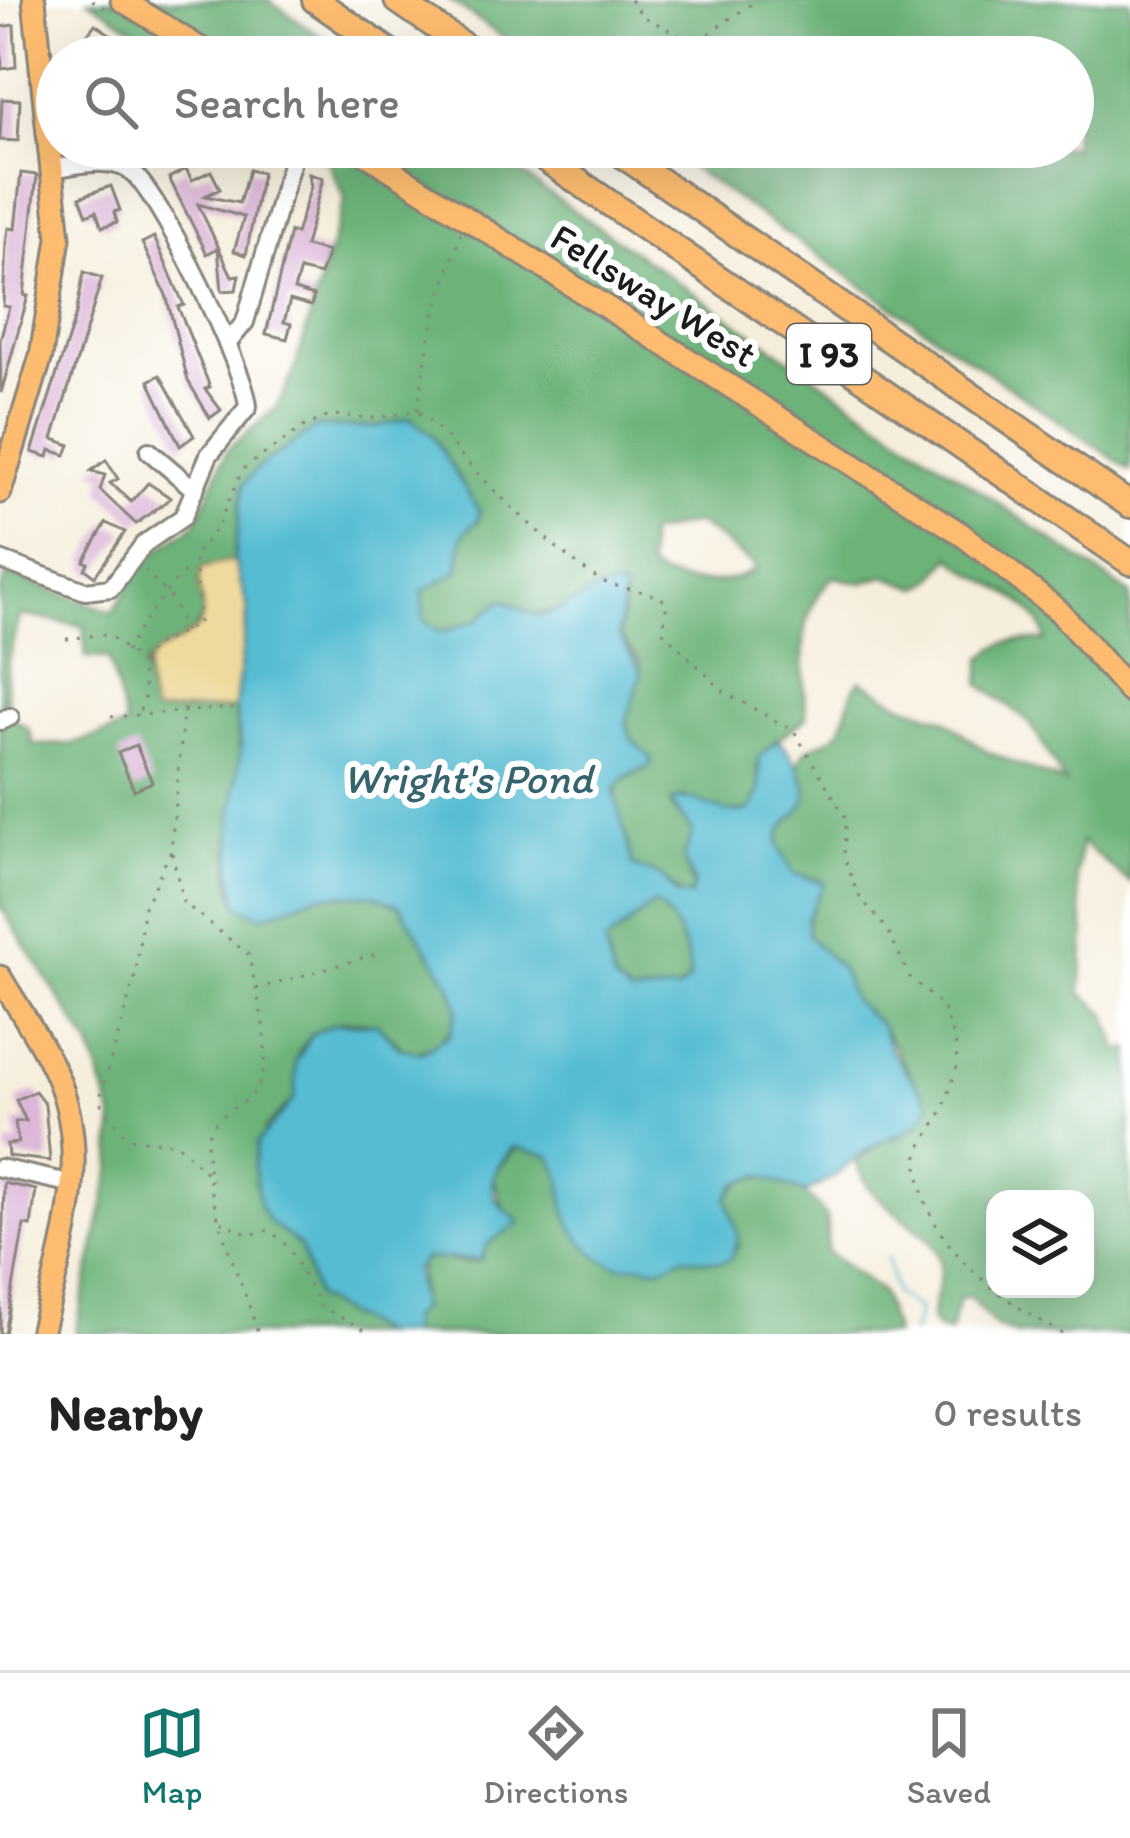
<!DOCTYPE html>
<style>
:root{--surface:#fff;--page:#f6f6f6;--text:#222;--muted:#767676;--line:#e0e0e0;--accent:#0f766e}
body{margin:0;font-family:Itim,sans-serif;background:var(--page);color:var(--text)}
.controls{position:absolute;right:36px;bottom:36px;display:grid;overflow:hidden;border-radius:24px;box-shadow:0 12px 48px #0002}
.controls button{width:108px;height:108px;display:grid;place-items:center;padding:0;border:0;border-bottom:3px solid var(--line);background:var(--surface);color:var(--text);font:60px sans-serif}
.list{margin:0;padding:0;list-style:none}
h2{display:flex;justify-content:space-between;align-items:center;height:156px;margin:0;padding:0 48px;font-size:51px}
h2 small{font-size:39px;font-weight:400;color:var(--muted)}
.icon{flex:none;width:66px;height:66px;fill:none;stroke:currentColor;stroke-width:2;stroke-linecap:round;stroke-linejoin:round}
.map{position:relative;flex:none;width:1130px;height:1334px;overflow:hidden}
.search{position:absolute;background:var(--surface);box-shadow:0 12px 48px #0002;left:36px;right:36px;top:36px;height:132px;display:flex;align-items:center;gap:30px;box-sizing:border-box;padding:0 42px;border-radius:66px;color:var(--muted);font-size:45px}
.sheet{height:336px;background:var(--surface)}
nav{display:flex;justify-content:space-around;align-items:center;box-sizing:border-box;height:168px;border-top:3px solid var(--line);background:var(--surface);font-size:33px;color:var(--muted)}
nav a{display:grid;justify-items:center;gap:6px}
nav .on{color:var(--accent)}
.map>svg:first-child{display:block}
</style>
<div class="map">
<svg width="1130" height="1334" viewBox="0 0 1130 1334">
<rect width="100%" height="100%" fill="#fff"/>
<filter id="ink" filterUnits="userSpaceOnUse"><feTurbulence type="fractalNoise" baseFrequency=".00833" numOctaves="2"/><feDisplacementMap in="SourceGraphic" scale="24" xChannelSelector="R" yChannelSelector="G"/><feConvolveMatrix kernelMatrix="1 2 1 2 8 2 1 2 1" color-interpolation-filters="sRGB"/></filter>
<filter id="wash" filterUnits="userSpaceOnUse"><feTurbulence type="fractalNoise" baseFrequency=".004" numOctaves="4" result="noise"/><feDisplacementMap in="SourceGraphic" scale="48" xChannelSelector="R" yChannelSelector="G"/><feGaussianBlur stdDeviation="2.7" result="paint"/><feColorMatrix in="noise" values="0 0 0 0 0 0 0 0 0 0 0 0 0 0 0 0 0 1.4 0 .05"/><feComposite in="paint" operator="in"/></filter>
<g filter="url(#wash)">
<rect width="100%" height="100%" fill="#f6eedc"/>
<g fill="#6cb279" stroke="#44674a" stroke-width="3" fill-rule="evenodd">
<path d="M89 0H268L351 57H178Z"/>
<path d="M449 0H1130V470L661 147H1073V57H531Z"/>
<path d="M321 147H482L1130 594V883L1081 842 1076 878 1085 933 1081 993 1106 1013 1119 1051 1130 1049V1334H1016L995 1326 969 1297 959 1299 950 1332 938 1330 931 1320C933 1301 942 1282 940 1263 935 1225 868 1210 856 1161L886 1139 900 1137 911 1075 882 1027 852 999 842 971 808 936C802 917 819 900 820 880L794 874 778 845 783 824 804 804C805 790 797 777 799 764 802 744 824 745 836 734 850 719 845 696 860 680L901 704 945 719 987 752 1065 783 1030 723 980 684 982 659C1005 636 1017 641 1046 641 1036 592 980 587 951 556L933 580 919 588 885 576 862 583 833 577C792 616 805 669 806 719L775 741 757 766 760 790 750 810 725 813 682 797 671 805 693 832 686 864 694 891 684 897 661 876 633 866 614 801 619 782 643 770 626 723 640 662 619 635 625 596 596 590 569 607 535 615 501 600 477 620 442 632 424 621 422 592 460 561 462 535 479 519V511L432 435 410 418 375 427H317L257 469 243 485 234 560 202 568C196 582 201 591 203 606 207 635 165 651 144 665L153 712 235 708C236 728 241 744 240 764 238 807 219 864 238 905L263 916 317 895H375L400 906 452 988 458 1008 454 1027 435 1045 410 1054C399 1047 391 1034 380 1028 353 1011 306 1027 297 1058 294 1070 297 1085 295 1098L265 1128 255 1183 286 1234 301 1247 316 1298 380 1334H75L112 1167 113 1117 91 1047 0 906V591L7 574 113 612 144 560 195 524 227 450 276 408 294 372 345 198ZM695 523C706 528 746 559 756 568 733 588 672 587 648 568V534ZM21 615 83 626 86 657 109 658 126 727 73 744 34 745 29 729 10 717C2 676 8 652 21 615ZM995 1199H1085V1289H995Z"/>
<path d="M654 904C675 915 691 956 690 980L678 990 630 995 614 981 605 944Z"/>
<path d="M518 1146 550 1156 564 1179V1206C601 1239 632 1288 682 1257L710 1261 738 1247 727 1198C753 1156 807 1184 827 1219V1252L881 1292 895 1334H410V1318L420 1294 419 1263 434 1255 461 1263 480 1261 483 1249 510 1226 492 1175Z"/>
</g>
<path fill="#eeda9e" stroke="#857b5d" stroke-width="3" d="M234 560 248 608 235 708 153 713C137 641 153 664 199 627 209 607 193 588 202 568Z"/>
<path fill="#54bcd2" stroke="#386c77" stroke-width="3" fill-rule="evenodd" d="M410 418 432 435 479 511V518L462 536 458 571 422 592 424 621 442 632 477 620 502 600C515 603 526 615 539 615 571 614 592 579 624 590L618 635 642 672 626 723 632 740 651 758 650 766 625 777 614 790 633 866 661 876 676 894 691 896 694 883 683 858 693 832 671 801C697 791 721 820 750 810L760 790 759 757 779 740C790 753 814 784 804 804 795 821 779 822 778 845L794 874 825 883 807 918 808 936 842 970 852 999 882 1027 890 1049 930 1103C918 1139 886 1132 861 1154 839 1174 832 1179 805 1193L760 1175 736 1184 727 1198 738 1237 731 1259 720 1262 682 1257C647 1278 659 1261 630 1266 606 1270 578 1243 568 1218 558 1194 568 1182 550 1156L513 1147C495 1166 482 1189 505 1210 510 1215 516 1217 520 1222L488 1244 480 1260 425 1258 415 1270 420 1309 410 1318V1334H380L316 1298 301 1247 269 1222 260 1207 254 1168 257 1143 295 1098 296 1062 312 1034 335 1024H376L400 1048 421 1053 450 1034 458 1009 452 988 400 906 375 895H317L263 916 238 905 232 873V814L241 745 235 708 248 608 234 560 243 485 257 468 317 427H375ZM653 904C675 914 691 956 690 980L678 990 630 995 614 981 605 944Z"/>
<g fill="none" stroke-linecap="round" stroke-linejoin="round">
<path stroke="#54bcd2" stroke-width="3" d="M887 1258 895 1294 919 1310 912 1334"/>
</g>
<g id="blocks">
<g fill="#dcb5d9">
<path d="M95 24 126 45 144 57H119L102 46 86 36Z"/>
<path d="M14 25 16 67 2 69 0 27Z"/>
<path d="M2 99 20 100 18 141 0 140Z"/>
<path d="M186 169 192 180 211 171 220 189 205 196 239 203 249 170 262 173 246 255 234 251 244 217 198 204 232 276 239 275 236 290 222 291 218 248 207 254 169 178Z"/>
<path d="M21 173 37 175 24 295 28 296 1 393 0 340 9 307 3 306 6 244 8 228 15 229Z"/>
<path d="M309 174 323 178 305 246 328 252 320 275 300 270 294 290 314 296 311 306 290 300 284 322 291 324 287 339 266 334 290 232 296 234 311 187Z"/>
<path d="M111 186 120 210 114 212 117 222 102 227 96 211 87 215 80 197Z"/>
<path d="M154 237 184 305 178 307 210 387 205 389 221 410 210 418 188 381 166 295 142 243Z"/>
<path d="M84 272 102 278 53 439 70 445 66 455 50 450 48 457 32 452 76 314Z"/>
<path d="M160 375 194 436 180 446 149 381Z"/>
<path d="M106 460 118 479 110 483 131 502 148 483 171 498 136 524 100 490 105 475 91 471Z"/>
<path d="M106 523 125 532 95 576 85 569 88 563 84 561Z"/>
<path d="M136 745 152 782 134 790 118 753Z"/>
<path d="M35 1091 45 1104 50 1161 8 1156 7 1144 18 1143 15 1122 26 1121 16 1100Z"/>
<path d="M4 1183 36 1190 31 1226 24 1225 5 1334H0Z"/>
</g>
</g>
</g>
<g filter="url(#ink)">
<use href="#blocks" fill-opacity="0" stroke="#89857c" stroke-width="3"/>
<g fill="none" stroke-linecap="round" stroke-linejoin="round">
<defs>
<g id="minor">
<path d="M227 344 245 322 296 147"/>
<path d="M149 451 195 490"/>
<path d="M0 560 85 591 111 588 144 544 183 517 209 455 248 407C247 373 157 186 129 170 107 157 79 165 56 168"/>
<path d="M0 721 10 717"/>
<path d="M0 1168 73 1184"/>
</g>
<g id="major">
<path d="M122 0 214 57"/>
<path d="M355 147 960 533 1059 611 1130 692"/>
<path d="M0 492 41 356 59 238 34 0"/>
<path d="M0 977C20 1011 44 1045 59 1081 92 1164 60 1252 41 1334"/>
</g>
<g id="highway">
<path d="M315 0 397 57"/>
<path d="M397 0 480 57"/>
<path d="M528 147 1130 562"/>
<path d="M611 147 1130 505"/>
</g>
</defs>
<use href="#minor" stroke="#89857c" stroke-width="22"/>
<use href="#major" stroke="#89857c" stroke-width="27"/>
<use href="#highway" stroke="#89857c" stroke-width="30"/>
<g stroke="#89857c" stroke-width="3" stroke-dasharray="3 9" stroke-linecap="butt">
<path d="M92 0 109 11"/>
<path d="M630 0 644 17 695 43 757 0"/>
<path d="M417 410 434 315 461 233"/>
<path d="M145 570 173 601 185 631"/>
<path d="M66 639 108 634 141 663 145 695 139 713"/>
<path d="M126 652C135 633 174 576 191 567"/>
<path d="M141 663 152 647 199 623 195 555 216 529 243 469 305 426 332 415 374 418 417 411C443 429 455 450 476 472 506 503 561 555 597 578 616 591 645 587 667 602L663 632 724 692 794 731 846 818 844 856 858 895 887 929 910 977 943 1007 956 1046 957 1067 943 1110 918 1152C913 1237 997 1298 1063 1334"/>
<path d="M184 708 171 851 143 909 136 973 99 1101 127 1138 177 1144 213 1179"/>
<path d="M111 717 233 708"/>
<path d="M172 853 183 902 249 955C255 990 275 1051 259 1084 246 1112 207 1110 207 1146 207 1214 240 1271 258 1334"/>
<path d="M256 989 380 953"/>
<path d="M221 1221 249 1235 270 1230 289 1248 320 1306 372 1334"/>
</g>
<use href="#minor" stroke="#fff" stroke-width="16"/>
<use href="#major" stroke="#fdbc6f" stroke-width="21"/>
<use href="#highway" stroke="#fdbc6f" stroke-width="24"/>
</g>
</g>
<g text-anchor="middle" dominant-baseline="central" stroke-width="12" stroke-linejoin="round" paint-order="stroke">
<rect fill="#fff" stroke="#606060" stroke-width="3" x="787" y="324" width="84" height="60" rx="9"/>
<g font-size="36" font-weight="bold" fill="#1c1c1c">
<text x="829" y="354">I 93</text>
</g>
<g font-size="39" fill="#1c1c1c" stroke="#fff">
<text transform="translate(654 295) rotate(32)">Fellsway West</text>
</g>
<g font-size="42" font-style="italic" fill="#35646e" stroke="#fff">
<text x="468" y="778">Wright's Pond</text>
</g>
</g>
</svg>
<div class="controls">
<button><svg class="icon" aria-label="layers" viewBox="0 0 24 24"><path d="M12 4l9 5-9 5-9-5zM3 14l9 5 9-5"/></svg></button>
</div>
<div class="search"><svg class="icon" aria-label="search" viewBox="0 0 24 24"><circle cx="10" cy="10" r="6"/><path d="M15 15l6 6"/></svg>Search here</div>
</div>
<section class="sheet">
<h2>Nearby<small>0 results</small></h2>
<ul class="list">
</ul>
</section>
<nav>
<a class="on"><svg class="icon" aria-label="map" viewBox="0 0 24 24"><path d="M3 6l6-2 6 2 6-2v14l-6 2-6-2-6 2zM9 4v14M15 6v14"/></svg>Map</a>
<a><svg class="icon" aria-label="directions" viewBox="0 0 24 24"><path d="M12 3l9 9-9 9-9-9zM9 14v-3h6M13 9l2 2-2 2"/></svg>Directions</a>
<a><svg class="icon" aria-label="saved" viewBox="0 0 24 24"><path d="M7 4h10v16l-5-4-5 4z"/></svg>Saved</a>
</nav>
